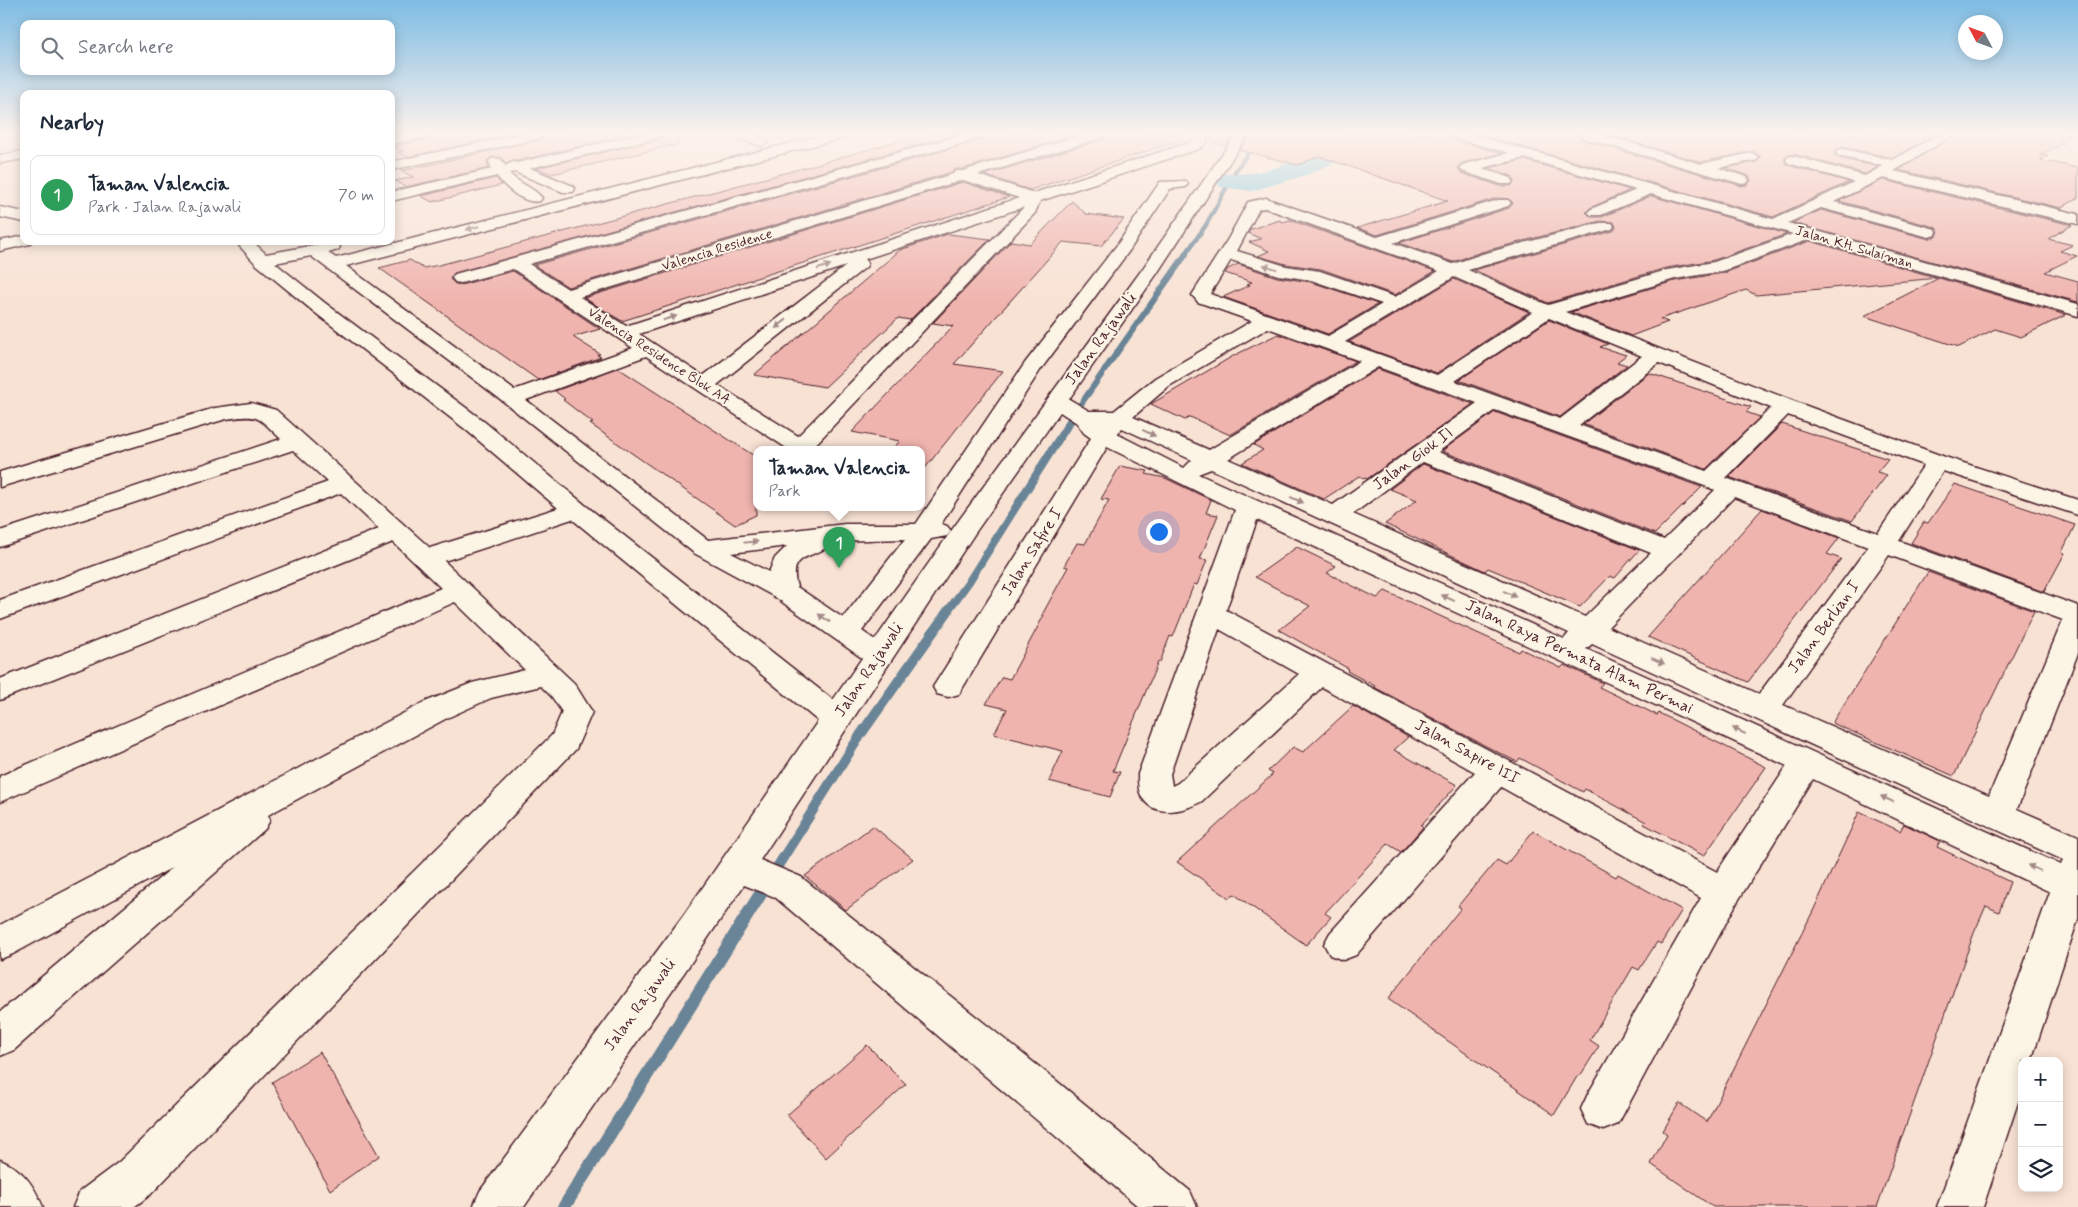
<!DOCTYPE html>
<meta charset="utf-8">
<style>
:root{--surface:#fff;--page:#f2f2f3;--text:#1f2937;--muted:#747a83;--line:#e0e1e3;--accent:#2563eb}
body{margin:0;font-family:Mynerve,sans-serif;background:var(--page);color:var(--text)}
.controls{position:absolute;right:15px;bottom:15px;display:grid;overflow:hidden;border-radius:10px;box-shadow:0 2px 12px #0003}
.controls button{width:45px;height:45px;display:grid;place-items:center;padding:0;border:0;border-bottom:1px solid var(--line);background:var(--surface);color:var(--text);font:25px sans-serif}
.compass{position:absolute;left:1958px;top:15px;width:45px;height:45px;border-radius:50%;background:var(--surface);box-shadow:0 2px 12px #0003;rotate:311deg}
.you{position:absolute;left:1158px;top:531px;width:18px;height:18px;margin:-12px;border:4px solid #fff;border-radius:50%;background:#1a73e8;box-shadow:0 0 0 8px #1a73e833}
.badge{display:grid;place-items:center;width:32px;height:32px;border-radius:50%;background:var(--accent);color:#fff;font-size:16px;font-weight:700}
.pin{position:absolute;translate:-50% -41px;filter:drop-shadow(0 1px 2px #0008)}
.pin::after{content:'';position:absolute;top:26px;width:18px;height:15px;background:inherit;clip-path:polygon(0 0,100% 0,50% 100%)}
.popup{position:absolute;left:753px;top:446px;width:172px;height:65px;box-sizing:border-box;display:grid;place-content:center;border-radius:10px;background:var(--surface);filter:drop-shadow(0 1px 4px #0005);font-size:16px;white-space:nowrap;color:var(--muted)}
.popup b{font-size:19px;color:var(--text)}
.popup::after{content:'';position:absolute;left:50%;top:100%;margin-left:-10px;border:10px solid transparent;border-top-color:var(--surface)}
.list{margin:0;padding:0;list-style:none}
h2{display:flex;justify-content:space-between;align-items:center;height:65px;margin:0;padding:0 20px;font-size:21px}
h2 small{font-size:16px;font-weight:400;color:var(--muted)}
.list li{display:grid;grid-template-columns:32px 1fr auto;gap:15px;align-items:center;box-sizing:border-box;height:80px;margin:0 10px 10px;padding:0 10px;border:1px solid var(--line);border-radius:10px}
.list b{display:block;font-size:19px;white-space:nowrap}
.list p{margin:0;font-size:16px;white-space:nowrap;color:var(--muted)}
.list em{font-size:16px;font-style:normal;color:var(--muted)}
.icon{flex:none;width:28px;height:28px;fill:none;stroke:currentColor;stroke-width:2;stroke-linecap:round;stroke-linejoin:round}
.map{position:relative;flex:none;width:2078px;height:1207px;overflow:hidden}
.search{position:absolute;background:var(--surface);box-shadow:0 2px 12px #0003;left:20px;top:20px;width:375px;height:55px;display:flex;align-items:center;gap:12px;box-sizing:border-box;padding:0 18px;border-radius:10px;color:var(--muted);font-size:19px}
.panel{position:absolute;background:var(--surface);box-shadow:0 2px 12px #0003;left:20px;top:90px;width:375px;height:155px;border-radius:10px}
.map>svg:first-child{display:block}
</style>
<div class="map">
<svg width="2078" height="1207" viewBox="0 0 2078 1207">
<rect width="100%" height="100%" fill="#f8e2d4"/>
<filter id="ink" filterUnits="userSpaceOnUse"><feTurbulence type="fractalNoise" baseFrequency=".02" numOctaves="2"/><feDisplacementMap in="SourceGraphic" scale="10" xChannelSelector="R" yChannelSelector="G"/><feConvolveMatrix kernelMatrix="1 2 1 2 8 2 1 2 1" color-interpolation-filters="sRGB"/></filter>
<g filter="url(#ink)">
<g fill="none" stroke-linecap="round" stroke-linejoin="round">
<path stroke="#698496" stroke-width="4.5" d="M1185 255 1206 225 1236 170 1262 134"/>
<path stroke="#698496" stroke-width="6" d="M1076 411 1186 254"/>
<path stroke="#698496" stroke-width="8" d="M947 612 968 583 1077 410"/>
<path stroke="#698496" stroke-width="10" d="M774 872 861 734 948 611"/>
<path stroke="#698496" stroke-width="13" d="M564 1207 775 871"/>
<path fill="#7dc7dd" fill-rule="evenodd" d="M1357 134H1392L1388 139 1306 175 1262 188 1252 191 1220 187 1216 181 1220 175C1231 172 1240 175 1251 173 1281 170 1327 146 1357 134Z"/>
</g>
<g fill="#f0b4ae" stroke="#4a1f2b">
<path d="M431 134H513L407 157 398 152 403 151 392 146 428 139Z"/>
<path d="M548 134H632L517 161 512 160 506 164 501 157H491L487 161 489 168 405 187 395 181 413 177 401 171 540 140Z"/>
<path d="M664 134H678L679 144 552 174 536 168 661 139Z"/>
<path d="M923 134H959L454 273 450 279 455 284 461 285 513 271 600 329 573 337 600 354 597 355 601 357 538 380 379 268 410 260 423 268 439 265 807 167Z"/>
<path d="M988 134H1079L963 169H955L952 172 568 287 534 265 986 139Z"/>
<path d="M1107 134H1183L1184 139 1030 190 984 175 1105 139Z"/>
<path d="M1213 134H1234L1226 146 1212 142Z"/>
<path d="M1250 134H1448L1450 139 1502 153 1462 163 1458 167 1461 173 1500 186H1511L1515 180 1512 176 1489 168 1524 160 1630 190 1590 208 1586 212 1591 217H1602L1651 196 1787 234 1714 260 1666 268 1548 303 1474 270 1613 231 1616 227 1614 222 1600 221 1481 252 1453 262 1399 243 1509 208 1513 203 1509 199 1497 198 1377 235 1357 228 1448 201 1319 156 1298 165 1240 150Z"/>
<path d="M1477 134H1578L1580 139 1742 186 1747 185 1751 181 1749 176 1726 168 1757 162 1761 157 1753 151 1701 162 1607 134H1936L1893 158 1843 147 1836 149 1834 154 1838 158 1878 167 1865 174 1794 154 1788 155 1784 159 1787 165 1849 182 1773 217Z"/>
<path d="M1957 134H2073L2058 142 2063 143 2040 155 2048 156 2040 160 2078 168V198L2061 208 1899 170Z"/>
<path d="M496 178 502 185 432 202 421 196Z"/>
<path d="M1883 180 2072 225 2048 239 2073 245 2060 251 2077 256 2045 272 2078 281V302L1793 223 1821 210 1929 239 1937 236 1939 231 1935 227 1839 201Z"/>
<path d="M963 182 1009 197 622 321 584 298Z"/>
<path d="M1072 201 1086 214 1124 219 1101 246 1063 242 954 364 1003 371 922 472V449H892L900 441 852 432 953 326 933 323 1011 241 1030 244Z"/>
<path d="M1280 220 1283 222 1290 220 1435 271 1395 295 1321 269 1286 264 1258 256 1269 251 1249 242 1261 239 1248 233 1251 229Z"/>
<path d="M948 234 990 239 910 320 898 318 825 387 754 375 900 250Z"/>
<path d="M1810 241 1938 278 1756 295 1746 290 1660 319 1668 322 1631 336 1571 312 1675 281 1724 273Z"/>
<path d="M1238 264 1277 277 1311 282 1378 304 1328 334 1223 297 1250 285 1247 284 1252 282 1225 273 1228 269Z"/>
<path d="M1939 278 2066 315 2021 337 1995 329 1959 347 1864 316Z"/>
<path d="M1454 279 1529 312 1437 373 1349 342Z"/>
<path d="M1549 320 1608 344 1600 347 1626 355 1617 362 1627 365 1560 417 1459 380Z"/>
<path d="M1278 334 1356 361 1230 435 1190 417 1185 420 1151 404 1233 356Z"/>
<path d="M618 368 756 457V515L735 525 590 424 593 423 563 400 565 399 555 391Z"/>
<path d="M1378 369 1473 404 1367 479 1359 476 1324 499 1242 463 1263 450 1254 445Z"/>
<path d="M1649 373 1751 407 1746 412 1760 417 1706 469 1583 424Z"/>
<path d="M1495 412 1701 487H1702L1655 534 1442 451Z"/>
<path d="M1782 424 1888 459 1877 472 1887 475 1852 521 1729 477Z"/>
<path d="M1423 464 1639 550 1615 578 1610 576 1580 607 1488 568 1485 571 1385 524 1417 500 1390 489Z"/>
<path d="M1120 466 1148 471 1146 474 1165 478 1211 500 1206 513 1218 515 1200 559 1207 560 1197 585 1194 584 1173 637 1170 636 1160 662H1158L1113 771 1120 772 1110 797 1049 781 1063 751 994 734 1007 709 986 704 1002 677 1010 679 1044 615H1042L1068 567 1064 566 1077 543 1085 544 1109 500 1101 499Z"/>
<path d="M1955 484 2075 525 2062 552 2065 553 2044 592 1911 543 1924 522 1928 523Z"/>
<path d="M1762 509 1839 538 1827 554 1841 559 1748 682 1648 637Z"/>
<path d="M1297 547 1336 566 1327 573 1377 598 1385 591 1519 652 1521 649 1561 668 1564 665 1603 683 1599 687 1657 715 1659 713 1766 767 1704 856 1644 824 1646 822 1585 789 1583 792 1520 758 1517 762 1478 742 1374 687 1375 686 1347 671 1349 669 1279 630 1310 606 1255 577Z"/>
<path d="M1928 572 2034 611 1954 776 1832 723Z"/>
<path d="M1353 706 1408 737 1394 750 1457 785 1421 825 1423 827 1401 852 1388 844 1325 913 1331 917 1306 945 1234 894 1229 898 1177 862 1273 774 1268 771 1293 747 1303 752Z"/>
<path d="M1859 812 1900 831 1904 824 1940 841 1937 847 2010 882 1999 912 1986 906 1974 933 1877 1207H1713L1651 1164 1667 1134 1663 1131 1679 1103 1707 1122 1814 909Z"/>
<path d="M873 826 913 859 846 910 805 876Z"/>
<path d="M1533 831 1616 877 1618 874 1682 910 1661 944 1657 942 1639 970 1633 967 1590 1040 1599 1046 1580 1076 1578 1075 1554 1115 1388 999 1461 908 1458 906 1476 884H1477L1497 860 1506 865Z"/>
<path d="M867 1045 906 1084 826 1158 787 1115Z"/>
<path d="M320 1052 379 1156 330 1190 272 1082Z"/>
</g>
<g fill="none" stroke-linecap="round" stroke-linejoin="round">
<defs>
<g id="minor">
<path d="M402 134H429L428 137 391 144V136Z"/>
<path d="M522 134H546L540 138 391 170V162Z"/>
<path d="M640 134H662L661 137 530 168 573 186 575 189 573 192H563L515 172 509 173C518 184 534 187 542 198L540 201C525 205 505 188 497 176L391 201V192L492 169 489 162 491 159H501L505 166 513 162 517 163Z"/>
<path d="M734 134C745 134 759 133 768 142L761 146 735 137Z"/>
<path d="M827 134H848L847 137 346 266 514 390 633 348 513 269 461 283 455 282 452 278 455 274 966 134H986L985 137 529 264 568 289 953 174 955 171H963L1085 134H1105L1104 137 978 175 1034 193 1191 142 1194 140V134H1206L1208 141 1201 148 1040 201 1035 213 813 447 814 449H788L646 356 526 400 708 540 845 524H916L1025 363 1117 245 1160 182 1186 181 1188 184 1186 187 1170 189 1129 251 1041 369 941 524 947 526 951 531 947 536 931 539 862 631 875 640 954 527 1141 271 1236 134H1248L1156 275 1069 399 1089 411H1114L1155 378 1252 321 1198 302 1192 295 1228 239 1248 202 1266 198 1271 200 1377 237 1498 200H1508L1511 203 1508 206 1393 243 1453 264 1482 254 1600 223H1612L1614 226 1612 229 1468 270 1548 305 1667 270 1714 262 1793 234 1651 194 1601 215H1591L1588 212 1591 209 1636 190 1524 158 1482 168 1511 178 1513 181 1511 184H1501L1462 171 1460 168 1462 165 1509 153 1451 137 1450 134H1470L1773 219 1854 182 1788 163 1786 160 1788 157 1793 156 1865 176 1883 166 1838 156 1836 153 1838 150 1843 149 1893 160 1940 134H1955L1894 171 2078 214V224L1883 178 1834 202 1935 229 1937 232 1935 235 1929 237 1821 208 1788 223 2078 304V316L1810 239 1723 271 1675 279 1565 312 1793 401 1945 457 2078 500V515L1943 471 1899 541 2078 606V653L2017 809 2078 836V919L2031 1061H2022V1090L1983 1207H1937L2050 892 1813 779 1736 904 1618 1124 1603 1130 1588 1124 1581 1109 1588 1094 1701 898 1501 787 1356 955 1343 960 1330 955 1324 944 1330 933 1475 772 1322 687 1202 801C1184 812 1150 819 1140 793 1138 788 1138 780 1138 774L1235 510 1107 447 959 694 948 697 937 694 933 687 1091 438 1084 433 1077 423 1060 412 975 533 760 860 801 877 1053 1078 1190 1191 1197 1207H1139L775 897 744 885 524 1207H473L480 1191 683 916 818 721 572 519 444 561 574 683 592 712 576 749 151 1194 134 1207H73L80 1191 119 1162 552 735 562 712 552 697 541 686 491 698 447 718 268 815 270 820 265 829 14 1050 0 1056V1012L173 867 13 954 0 959V925L425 702 472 683 525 670 455 602 0 802V776L441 588 393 542 0 700V679L379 529 341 493 0 619V600L328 482 293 450 0 547V531L281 439C257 416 259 414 226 419L0 487V472L215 408 251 403 276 410 430 548 558 508 465 429 313 311 256 264 235 241H252L266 254 332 242 338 244 340 247 338 250 328 253 336 258ZM963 180 1019 198 626 326 580 297ZM1024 207 798 436 717 385 866 267 868 263 865 259ZM1265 208 1439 271 1395 297 1320 271 1286 266 1237 251 1259 209ZM311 256 504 402 694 553 775 597 862 658 833 700 585 505 481 419 325 303 275 263ZM1231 260 1278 275 1311 280 1382 304 1328 336 1210 294ZM846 266 703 376 639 334ZM1454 277 1533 312 1437 375 1345 342ZM1549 318 1642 356 1560 419 1455 381ZM1268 328 1360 361 1209 450 1133 417 1169 386ZM1659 363 1771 408 1706 471 1579 425ZM1378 367 1477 403 1333 505 1228 459ZM1495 410 1702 485 1715 490 1664 540 1438 452ZM1788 415 1924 465 1878 533 1726 478ZM1122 428 1192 460 1184 468 1117 434ZM1423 462 1651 553 1585 617 1353 514ZM1211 469 1569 633 1564 639 1198 474ZM1734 497 1868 547 1759 694 1608 627ZM1257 520 1787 766 1717 872 1226 610ZM905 539 843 618 797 587C786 549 820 560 833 541ZM787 546 775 558 769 572 731 553ZM1889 555 2063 620 1989 796 1783 705ZM1219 629 1299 674 1178 783 1172 786 1170 774ZM1592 644 2063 860 2061 865 1586 649Z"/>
<path d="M1580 134H1600L1701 164 1752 153 1759 157 1757 160 1718 168 1747 177 1749 180 1747 183 1742 184 1581 137Z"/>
<path d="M24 151V159L0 163V155Z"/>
<path d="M0 207 24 212V222L0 217Z"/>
<path d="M24 236V241H32L30 244 0 251V241Z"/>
<path d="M0 1160C24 1170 33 1184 43 1207H0Z"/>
</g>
</defs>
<use href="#minor" stroke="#4a1f2b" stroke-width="3"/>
<use href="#minor" fill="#fcf5e5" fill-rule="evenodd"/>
</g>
<defs><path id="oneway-solid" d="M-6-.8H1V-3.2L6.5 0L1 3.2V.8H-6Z" transform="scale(1.25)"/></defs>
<g fill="#a38a88">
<use href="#oneway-solid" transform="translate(473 228) rotate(165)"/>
<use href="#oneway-solid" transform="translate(824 267) rotate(-18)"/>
<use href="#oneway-solid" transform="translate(1270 267) rotate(-162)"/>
<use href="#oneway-solid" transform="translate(670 318) rotate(-18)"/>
<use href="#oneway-solid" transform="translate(781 324) rotate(142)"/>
<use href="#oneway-solid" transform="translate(1149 433) rotate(25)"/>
<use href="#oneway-solid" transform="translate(1297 500) rotate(24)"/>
<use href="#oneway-solid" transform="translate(751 542) rotate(-6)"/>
<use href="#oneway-solid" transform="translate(1510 594) rotate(24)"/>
<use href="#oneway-solid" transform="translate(1448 598) rotate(-155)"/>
<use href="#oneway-solid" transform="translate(824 618) rotate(-146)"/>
<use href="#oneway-solid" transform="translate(1658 661) rotate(24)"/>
<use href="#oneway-solid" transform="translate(1739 731) rotate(-155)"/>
<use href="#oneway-solid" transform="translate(1887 799) rotate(-155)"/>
<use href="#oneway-solid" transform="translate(2034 868) rotate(-155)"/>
</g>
</g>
<linearGradient id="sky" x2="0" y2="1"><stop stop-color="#7dbce4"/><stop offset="0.44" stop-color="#fcf2ec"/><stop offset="1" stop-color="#fcf2ec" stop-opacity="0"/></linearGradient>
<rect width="2078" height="303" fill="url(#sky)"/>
<g text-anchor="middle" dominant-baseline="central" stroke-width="4" stroke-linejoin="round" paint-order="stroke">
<g font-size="14" fill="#4a1f2b" stroke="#fcf5e5">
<text transform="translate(1854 247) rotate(16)">Jalan KH. Sulaiman</text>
<text transform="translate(717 250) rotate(-17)">Valencia Residence</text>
<text transform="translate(659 356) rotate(33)">Valencia Residence Blok AA</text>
</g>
<g font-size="16" fill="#4a1f2b" stroke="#fcf5e5">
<text transform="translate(1101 339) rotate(-54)">Jalan Rajawali</text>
<text transform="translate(1413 459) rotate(-36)">Jalan Giok II</text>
<text transform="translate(1032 552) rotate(-58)">Jalan Safire I</text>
<text transform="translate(1824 627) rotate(-54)">Jalan Berlian I</text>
<text transform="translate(1579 657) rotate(25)">Jalan Raya Permata Alam Permai</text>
<text transform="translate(869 670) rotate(-56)">Jalan Rajawali</text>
<text transform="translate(1467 752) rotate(29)">Jalan Sapire III</text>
<text transform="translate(640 1005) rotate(-54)">Jalan Rajawali</text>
</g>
</g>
</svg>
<div class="controls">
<button>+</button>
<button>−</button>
<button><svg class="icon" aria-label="layers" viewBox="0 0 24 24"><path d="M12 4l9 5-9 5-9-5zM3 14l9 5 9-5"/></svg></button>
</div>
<svg class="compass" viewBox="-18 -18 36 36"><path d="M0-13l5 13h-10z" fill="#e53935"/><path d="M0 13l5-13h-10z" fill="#747a83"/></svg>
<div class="you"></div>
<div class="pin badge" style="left:839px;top:568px;background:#2e9e5b">1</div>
<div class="popup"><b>Taman Valencia</b>Park</div>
<div class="search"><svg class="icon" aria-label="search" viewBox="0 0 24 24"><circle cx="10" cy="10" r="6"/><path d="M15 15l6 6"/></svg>Search here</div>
<section class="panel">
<h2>Nearby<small></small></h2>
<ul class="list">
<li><span class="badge" style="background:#2e9e5b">1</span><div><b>Taman Valencia</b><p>Park · Jalan Rajawali</p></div><em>70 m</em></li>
</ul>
</section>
</div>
